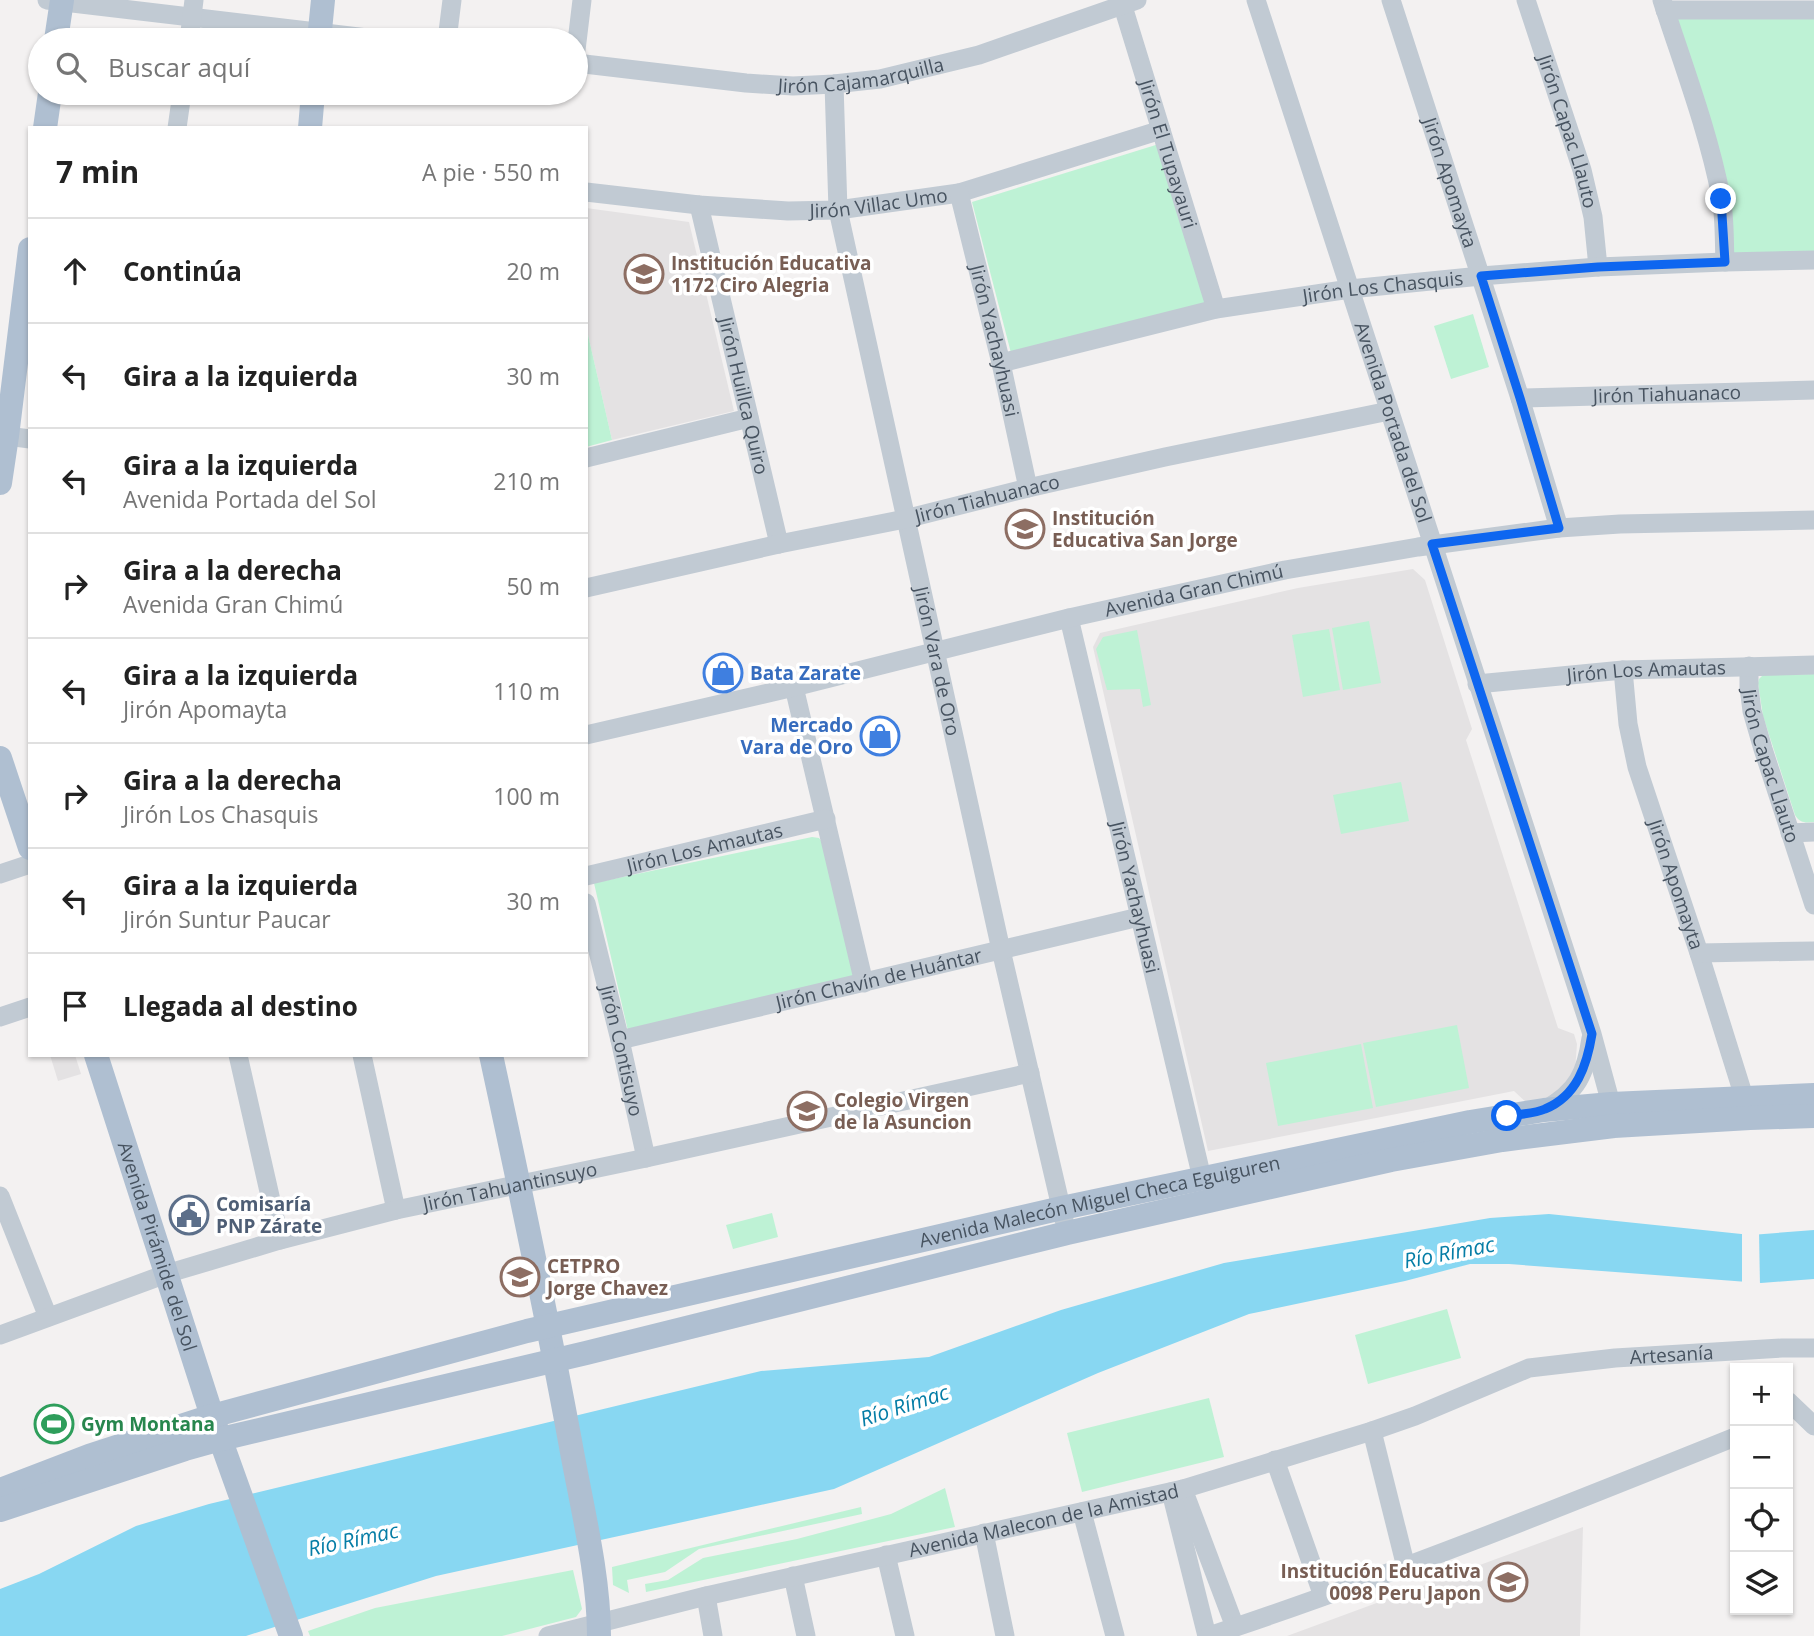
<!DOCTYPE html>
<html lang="es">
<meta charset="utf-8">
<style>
:root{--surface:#fff;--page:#f2f2f2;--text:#222;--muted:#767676;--line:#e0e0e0}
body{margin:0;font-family:"Open Sans",sans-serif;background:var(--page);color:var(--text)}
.controls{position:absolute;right:21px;bottom:21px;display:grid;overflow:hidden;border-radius:0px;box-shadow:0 2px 5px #0004}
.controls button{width:63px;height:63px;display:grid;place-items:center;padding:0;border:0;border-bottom:2px solid var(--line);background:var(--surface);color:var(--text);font:35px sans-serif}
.stop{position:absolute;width:21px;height:21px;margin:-16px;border:5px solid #0e66f0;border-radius:50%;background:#fff}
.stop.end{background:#0e66f0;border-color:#fff;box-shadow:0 2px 7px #0008}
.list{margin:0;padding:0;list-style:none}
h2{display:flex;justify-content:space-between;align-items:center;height:91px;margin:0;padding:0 28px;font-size:30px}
h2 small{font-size:23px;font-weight:400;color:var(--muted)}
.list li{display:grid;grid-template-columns:46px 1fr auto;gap:21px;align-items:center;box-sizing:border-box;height:105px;padding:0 28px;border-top:2px solid var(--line)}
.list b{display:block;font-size:26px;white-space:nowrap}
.list p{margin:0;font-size:23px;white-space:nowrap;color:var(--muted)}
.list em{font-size:23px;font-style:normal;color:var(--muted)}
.icon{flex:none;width:38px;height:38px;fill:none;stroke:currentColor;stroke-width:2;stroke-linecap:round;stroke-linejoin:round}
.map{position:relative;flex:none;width:1814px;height:1636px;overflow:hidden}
.search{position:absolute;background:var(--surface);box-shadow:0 2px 5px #0004;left:28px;top:28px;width:560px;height:77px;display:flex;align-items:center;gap:18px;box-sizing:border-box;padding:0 24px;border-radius:38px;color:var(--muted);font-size:26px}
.panel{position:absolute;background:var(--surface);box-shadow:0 2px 5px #0004;left:28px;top:126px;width:560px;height:931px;border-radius:0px}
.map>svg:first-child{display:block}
</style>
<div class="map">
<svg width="1814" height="1636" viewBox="0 0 1814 1636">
<rect width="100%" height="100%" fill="#f3f1f1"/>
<g fill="#e4e2e3">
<path d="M586 208 689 222 734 411 612 440 586 326Z"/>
<path d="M1413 569 1425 580 1472 729 1466 740 1558 1028 1574 1034 1577 1044 1575 1070 1556 1094 1529 1105 1514 1091 1208 1151 1093 647 1100 633 1298 588Z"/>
<path d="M50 1055H75L81 1074 58 1081Z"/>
<path d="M1583 1527 1580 1636H1287Z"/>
</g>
<g fill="#bef2d5">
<path d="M1675 16 1814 17V251L1734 254Z"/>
<path d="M1159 144 1208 306 1011 353 972 202Z"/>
<path d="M1473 314 1489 367 1451 379 1434 326Z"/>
<path d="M586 326 612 440 586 447Z"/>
<path d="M1369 621 1381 683 1343 690 1332 628Z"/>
<path d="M1329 629 1340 690 1303 697 1292 635Z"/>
<path d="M1137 630 1151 705 1143 707 1140 689 1107 690 1096 649 1103 637Z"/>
<path d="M1814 674V822C1805 823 1800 823 1795 815L1763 716 1758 683 1759 679 1763 675Z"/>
<path d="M1401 782 1409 821 1341 834 1333 795Z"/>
<path d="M812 837 819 838 823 843 857 975 628 1031 594 883Z"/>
<path d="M1457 1025 1469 1088 1376 1107 1363 1043Z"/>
<path d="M1361 1044 1373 1108 1278 1126 1266 1063Z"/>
<path d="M772 1213 778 1237 733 1249 726 1225Z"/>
<path d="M1447 1309 1461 1358 1368 1384 1355 1335Z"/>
<path d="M1209 1398 1224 1457 1082 1492 1067 1433Z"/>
<path d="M945 1488 955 1527 646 1592 645 1584 668 1580 703 1558 797 1539 891 1514Z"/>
<path d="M861 1507 862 1514 699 1549 665 1572 627 1580 629 1593 613 1585 612 1567Z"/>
<path d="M573 1570 582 1609 576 1617 502 1636H310L308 1631 375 1608Z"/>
</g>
<path fill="#88d7f2" d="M1549 1214 1751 1235 1814 1230V1279L1761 1283 1509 1264H1470L1405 1281 1249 1314 1098 1373 834 1489 436 1576 246 1636H0V1589L39 1574 136 1526 209 1504 761 1371 929 1357 1061 1310 1224 1263 1490 1218Z"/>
<path fill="#f3f1f1" d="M1742 1230 1759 1231 1760 1286 1742 1285Z"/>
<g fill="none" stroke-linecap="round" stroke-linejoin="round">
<g stroke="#c1cad3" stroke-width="19">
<path d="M47 0 384 40"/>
<path id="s1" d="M1121 0 1216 309"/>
<path id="s2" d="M1256 0 1592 1034 1611 1104 1613 1115"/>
<path id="s3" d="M1391 0 1520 398 1559 528"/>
<path id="s4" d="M1526 0 1582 170 1593 217 1598 267"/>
<path d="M1662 0C1683 65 1708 130 1721 197 1725 218 1724 240 1725 262"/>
<path d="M1665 10H1814"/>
<path d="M189 40 194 0"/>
<path d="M447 40 452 0"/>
<path d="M576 50 582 0"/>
<path id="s5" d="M576 63 746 83 793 86 834 84 880 79 979 55 1137 0"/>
<path id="s6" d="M834 84 838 210 1001 950 1064 1220"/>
<path d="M177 128 182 93"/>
<path id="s7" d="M586 192 699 205 788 211 838 210 959 193 1161 130"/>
<path id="s8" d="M959 193 1001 363 1028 488"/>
<path id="s9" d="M699 205 779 544"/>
<path id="s10" d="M1001 363 1216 309 1350 289 1481 276 1598 267 1725 262 1814 260"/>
<path id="s11" d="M1520 398 1814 390"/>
<path d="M7 436 30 439"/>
<path d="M586 458 749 418"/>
<path id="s12" d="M586 588 779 544 905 519 1028 488 1165 457 1389 411"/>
<path id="s13" d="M1069 618 1202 1178"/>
<path id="s14" d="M1749 666V687L1752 711 1763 749 1814 905"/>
<path id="s15" d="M1623 670 1628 724 1637 767 1699 953 1744 1097"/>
<path id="s16" d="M1477 684 1623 670 1814 665"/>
<path d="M794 687 864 983"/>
<path id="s17" d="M586 735 794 687 1069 618 1285 570 1418 547 1559 528 1620 524 1814 520"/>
<path d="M1790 833 1814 832"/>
<path d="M0 874 30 864"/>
<path id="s18" d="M586 876 826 819"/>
<path id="s19" d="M586 903 620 1040 646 1158"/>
<path d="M1699 953 1814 951"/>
<path d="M0 1017 30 1007"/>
<path id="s20" d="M620 1040 1139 917"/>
<path d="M238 1055 280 1240"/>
<path d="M362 1055 396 1210"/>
<path d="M1546 1109C1577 1092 1586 1073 1591 1038"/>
<path d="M0 1196 48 1317"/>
<path id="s21" d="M0 1335 166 1274 280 1240 396 1210 646 1158 1030 1073"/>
<path d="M1788 1401 1814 1426"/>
<path d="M1372 1431 1406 1567"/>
<path d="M1275 1460 1323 1596"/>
<path d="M1183 1489 1235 1627"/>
<path d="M1171 1492 1207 1636"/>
<path d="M1082 1512 1115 1636"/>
<path d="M984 1533 1005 1636"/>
<path d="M886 1555 905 1636"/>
<path d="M793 1576 806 1636"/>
<path d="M706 1596 713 1636"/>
<path id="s22" d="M548 1636 706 1596 1183 1489 1372 1431 1415 1416 1529 1368 1615 1358 1782 1348H1814"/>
<path d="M1209 1636C1387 1577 1561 1507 1735 1437"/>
</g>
<g stroke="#afbfd1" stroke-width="24">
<path d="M56 40 62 0"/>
<path d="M319 40 323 0"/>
<path d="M45 128 50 93"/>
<path d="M310 128 313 93"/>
<path d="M0 483 7 436 30 249"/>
<path d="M0 758 30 848"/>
<path id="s23" d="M96 1055 212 1416 291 1636"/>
<path d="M491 1055C519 1184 546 1312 570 1441 581 1504 599 1573 599 1636"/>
<path id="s24" d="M0 1490 89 1456 212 1416 527 1331 1062 1208 1470 1122 1544 1110 1611 1104 1814 1095"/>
<path d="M0 1510 185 1449 221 1439 586 1353 1067 1233 1391 1160 1502 1140 1614 1126 1750 1118 1814 1116"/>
</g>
</g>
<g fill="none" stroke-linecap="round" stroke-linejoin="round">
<path stroke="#0e66f0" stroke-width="9" d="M1507 1116C1519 1114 1534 1114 1545 1109 1577 1096 1587 1065 1592 1034L1432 544 1559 528 1520 398 1481 276 1598 267 1725 262 1721 199"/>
</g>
<defs>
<symbol id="school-ring" viewBox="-11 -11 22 22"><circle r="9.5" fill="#fff" stroke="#8d6e63" stroke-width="1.5"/><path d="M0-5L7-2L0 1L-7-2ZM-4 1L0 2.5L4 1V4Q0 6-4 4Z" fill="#8d6e63"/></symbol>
<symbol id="shop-ring" viewBox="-11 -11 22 22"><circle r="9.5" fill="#fff" stroke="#3f7fe0" stroke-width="1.5"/><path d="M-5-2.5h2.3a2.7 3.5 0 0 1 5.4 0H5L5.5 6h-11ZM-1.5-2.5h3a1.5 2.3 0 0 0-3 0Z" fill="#3f7fe0"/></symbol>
<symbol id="civic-ring" viewBox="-11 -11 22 22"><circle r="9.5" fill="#fff" stroke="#5c6f8a" stroke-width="1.5"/><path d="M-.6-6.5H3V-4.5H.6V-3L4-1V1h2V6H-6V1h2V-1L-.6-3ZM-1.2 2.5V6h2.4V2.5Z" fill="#5c6f8a"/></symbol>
<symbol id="university-ring" viewBox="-11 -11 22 22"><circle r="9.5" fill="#fff" stroke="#8d6e63" stroke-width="1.5"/><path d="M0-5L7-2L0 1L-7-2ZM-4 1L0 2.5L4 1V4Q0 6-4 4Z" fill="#8d6e63"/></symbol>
<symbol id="stadium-ring" viewBox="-11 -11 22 22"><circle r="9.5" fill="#fff" stroke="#2e9e5b" stroke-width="1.5"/><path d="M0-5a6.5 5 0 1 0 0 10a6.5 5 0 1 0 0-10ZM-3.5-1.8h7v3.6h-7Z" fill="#2e9e5b"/></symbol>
</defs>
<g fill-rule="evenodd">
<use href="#school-ring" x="622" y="252" width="44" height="44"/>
<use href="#school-ring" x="1003" y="507" width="44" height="44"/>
<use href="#shop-ring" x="701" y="651" width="44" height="44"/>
<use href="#shop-ring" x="858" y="714" width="44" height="44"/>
<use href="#school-ring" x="785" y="1089" width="44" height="44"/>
<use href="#civic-ring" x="167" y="1193" width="44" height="44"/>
<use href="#university-ring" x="498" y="1255" width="44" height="44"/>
<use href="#stadium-ring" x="32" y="1402" width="44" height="44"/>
<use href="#school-ring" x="1486" y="1560" width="44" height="44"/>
</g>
<g text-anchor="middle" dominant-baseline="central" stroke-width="7" stroke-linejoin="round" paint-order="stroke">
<g font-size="19" fill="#475360" stroke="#fff">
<text stroke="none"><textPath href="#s5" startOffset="287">Jirón Cajamarquilla</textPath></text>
<text stroke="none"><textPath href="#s4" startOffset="138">Jirón Capac Llauto</textPath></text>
<text stroke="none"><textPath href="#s1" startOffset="161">Jirón El Tupayauri</textPath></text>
<text stroke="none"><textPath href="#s3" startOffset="192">Jirón Apomayta</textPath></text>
<text stroke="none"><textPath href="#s7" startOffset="294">Jirón Villac Umo</textPath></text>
<text stroke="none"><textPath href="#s10" startOffset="390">Jirón Los Chasquis</textPath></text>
<text stroke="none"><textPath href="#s8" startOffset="152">Jirón Yachayhuasi</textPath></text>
<text stroke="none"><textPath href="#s11" startOffset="147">Jirón Tiahuanaco</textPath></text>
<text stroke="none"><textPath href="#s9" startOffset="196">Jirón Huillca Quiro</textPath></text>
<text stroke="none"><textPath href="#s2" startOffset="444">Avenida Portada del Sol</textPath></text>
<text stroke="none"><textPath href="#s12" startOffset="411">Jirón Tiahuanaco</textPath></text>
<text stroke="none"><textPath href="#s17" startOffset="625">Avenida Gran Chimú</textPath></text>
<text stroke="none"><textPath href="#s6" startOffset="588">Jirón Vara de Oro</textPath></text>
<text stroke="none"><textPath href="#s16" startOffset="170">Jirón Los Amautas</textPath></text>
<text stroke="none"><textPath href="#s14" startOffset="103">Jirón Capac Llauto</textPath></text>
<text stroke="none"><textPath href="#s18" startOffset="122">Jirón Los Amautas</textPath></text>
<text stroke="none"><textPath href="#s15" startOffset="222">Jirón Apomayta</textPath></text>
<text stroke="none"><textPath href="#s13" startOffset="287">Jirón Yachayhuasi</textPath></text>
<text stroke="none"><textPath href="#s20" startOffset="266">Jirón Chavín de Huántar</textPath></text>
<text stroke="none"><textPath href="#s19" startOffset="152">Jirón Contisuyo</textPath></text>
<text stroke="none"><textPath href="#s21" startOffset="532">Jirón Tahuantinsuyo</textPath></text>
<text stroke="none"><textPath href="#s24" startOffset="1138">Avenida Malecón Miguel Checa Eguiguren</textPath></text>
<text stroke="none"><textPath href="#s23" startOffset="201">Avenida Pirámide del Sol</textPath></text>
<text stroke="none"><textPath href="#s22" startOffset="1162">Artesanía</textPath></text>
<text stroke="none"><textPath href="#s22" startOffset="509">Avenida Malecon de la Amistad</textPath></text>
</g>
<g font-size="19" font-weight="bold" fill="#785e54" stroke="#fff" text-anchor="start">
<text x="671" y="263">Institución Educativa<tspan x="671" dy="22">1172 Ciro Alegria</tspan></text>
<text x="1052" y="518">Institución<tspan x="1052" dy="22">Educativa San Jorge</tspan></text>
<text x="834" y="1100">Colegio Virgen<tspan x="834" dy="22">de la Asuncion</tspan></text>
<text x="547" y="1266">CETPRO<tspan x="547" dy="22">Jorge Chavez</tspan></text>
<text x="1481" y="1571" text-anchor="end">Institución Educativa<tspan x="1481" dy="22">0098 Peru Japon</tspan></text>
</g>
<g font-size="19" font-weight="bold" fill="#366cbe" stroke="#fff" text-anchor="start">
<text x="750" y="673">Bata Zarate</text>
<text x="853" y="725" text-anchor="end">Mercado<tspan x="853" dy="22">Vara de Oro</tspan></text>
</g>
<g font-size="19" font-weight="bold" fill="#4e5e75" stroke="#fff" text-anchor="start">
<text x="216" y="1204">Comisaría<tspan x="216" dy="22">PNP Zárate</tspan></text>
</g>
<g font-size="19" font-weight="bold" fill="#27864d" stroke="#fff" text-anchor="start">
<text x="81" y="1424">Gym Montana</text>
</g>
<g font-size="21" font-style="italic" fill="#057da6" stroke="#fff">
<text transform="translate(1449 1252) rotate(-11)">Río Rímac</text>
<text transform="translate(904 1405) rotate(-18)">Río Rímac</text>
<text transform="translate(353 1539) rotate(-12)">Río Rímac</text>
</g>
</g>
</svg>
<div class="controls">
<button>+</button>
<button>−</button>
<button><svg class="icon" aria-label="locate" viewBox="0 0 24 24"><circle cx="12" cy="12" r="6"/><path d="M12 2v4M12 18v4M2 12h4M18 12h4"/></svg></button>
<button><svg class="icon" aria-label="layers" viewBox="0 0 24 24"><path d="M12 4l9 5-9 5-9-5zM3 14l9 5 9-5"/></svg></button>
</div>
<div class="stop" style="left:1507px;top:1116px"></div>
<div class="stop end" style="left:1721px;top:199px"></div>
<div class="search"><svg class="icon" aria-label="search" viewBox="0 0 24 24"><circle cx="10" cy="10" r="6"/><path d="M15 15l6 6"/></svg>Buscar aquí</div>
<section class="panel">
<h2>7 min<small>A pie · 550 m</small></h2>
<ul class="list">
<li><svg class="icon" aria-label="ahead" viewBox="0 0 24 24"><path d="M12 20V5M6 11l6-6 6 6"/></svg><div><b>Continúa</b></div><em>20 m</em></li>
<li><svg class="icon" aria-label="left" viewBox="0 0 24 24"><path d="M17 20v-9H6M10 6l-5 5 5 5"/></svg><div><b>Gira a la izquierda</b></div><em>30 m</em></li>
<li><svg class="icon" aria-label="left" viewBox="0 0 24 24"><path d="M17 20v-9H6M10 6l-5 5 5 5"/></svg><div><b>Gira a la izquierda</b><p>Avenida Portada del Sol</p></div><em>210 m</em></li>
<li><svg class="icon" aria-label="right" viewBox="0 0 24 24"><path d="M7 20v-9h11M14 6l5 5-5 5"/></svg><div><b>Gira a la derecha</b><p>Avenida Gran Chimú</p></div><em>50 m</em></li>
<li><svg class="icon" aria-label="left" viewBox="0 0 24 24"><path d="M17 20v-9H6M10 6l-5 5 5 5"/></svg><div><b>Gira a la izquierda</b><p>Jirón Apomayta</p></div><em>110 m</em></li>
<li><svg class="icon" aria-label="right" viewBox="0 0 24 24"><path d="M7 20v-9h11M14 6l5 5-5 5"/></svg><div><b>Gira a la derecha</b><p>Jirón Los Chasquis</p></div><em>100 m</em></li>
<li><svg class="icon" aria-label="left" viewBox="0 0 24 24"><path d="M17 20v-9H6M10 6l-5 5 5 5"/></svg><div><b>Gira a la izquierda</b><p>Jirón Suntur Paucar</p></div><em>30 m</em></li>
<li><svg class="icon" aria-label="arrive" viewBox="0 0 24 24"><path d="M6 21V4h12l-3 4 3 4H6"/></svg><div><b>Llegada al destino</b></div></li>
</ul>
</section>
</div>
